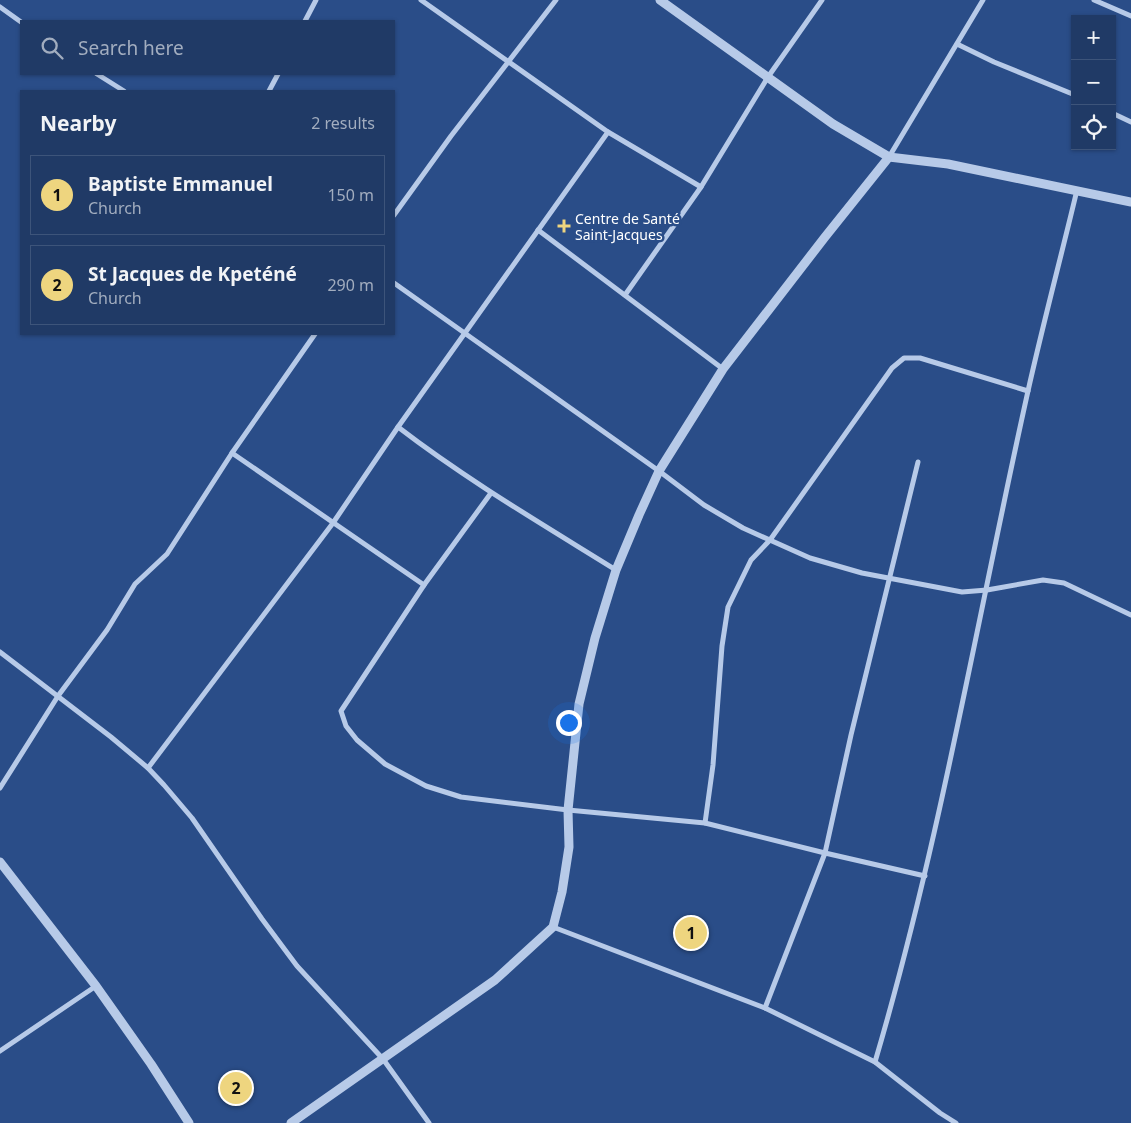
<!DOCTYPE html>
<meta charset="utf-8">
<style>
:root{--surface:#203a66;--page:#2d456f;--text:#f1f3f6;--muted:#a2adbf;--line:#3d547a;--accent:#eed57f}
body{margin:0;font-family:"Noto Sans",sans-serif;background:var(--page);color:var(--text)}
.controls{position:absolute;right:15px;top:15px;display:grid;overflow:hidden;border-radius:0px;box-shadow:0 1px 4px #0004}
.controls button{width:45px;height:45px;display:grid;place-items:center;padding:0;border:0;border-bottom:1px solid var(--line);background:var(--surface);color:var(--text);font:25px sans-serif}
.you{position:absolute;left:568px;top:722px;width:18px;height:18px;margin:-12px;border:4px solid #fff;border-radius:50%;background:#1a73e8;box-shadow:0 0 0 8px #1a73e833}
.badge{display:grid;place-items:center;width:32px;height:32px;border-radius:50%;background:var(--accent);color:#111;font-size:16px;font-weight:700}
.pin{position:absolute;translate:-50% -50%;border:2px solid #fff;box-shadow:0 1px 5px #0006}
.list{margin:0;padding:0;list-style:none}
h2{display:flex;justify-content:space-between;align-items:center;height:65px;margin:0;padding:0 20px;font-size:21px}
h2 small{font-size:16px;font-weight:400;color:var(--muted)}
.list li{display:grid;grid-template-columns:32px 1fr auto;gap:15px;align-items:center;box-sizing:border-box;height:80px;margin:0 10px 10px;padding:0 10px;border:1px solid var(--line);border-radius:0px}
.list b{display:block;font-size:19px;white-space:nowrap}
.list p{margin:0;font-size:16px;white-space:nowrap;color:var(--muted)}
.list em{font-size:16px;font-style:normal;color:var(--muted)}
.icon{flex:none;width:28px;height:28px;fill:none;stroke:currentColor;stroke-width:2;stroke-linecap:round;stroke-linejoin:round}
.map{position:relative;flex:none;width:1131px;height:1123px;overflow:hidden}
.search{position:absolute;background:var(--surface);box-shadow:0 1px 4px #0004;left:20px;top:20px;width:375px;height:55px;display:flex;align-items:center;gap:12px;box-sizing:border-box;padding:0 18px;border-radius:0px;color:var(--muted);font-size:19px}
.panel{position:absolute;background:var(--surface);box-shadow:0 1px 4px #0004;left:20px;top:90px;width:375px;height:245px;border-radius:0px}
.map>svg:first-child{display:block}
</style>
<div class="map">
<svg width="1131" height="1123" viewBox="0 0 1131 1123">
<rect width="100%" height="100%" fill="#2a4d88"/>
<g fill="none" stroke-linecap="round" stroke-linejoin="round">
<g stroke="#b7cae8" stroke-width="5">
<path d="M421 0 608 132 701 187"/>
<path d="M1094 0 1131 16"/>
<path d="M0 7 21 22"/>
<path d="M305 21 316 0"/>
<path d="M957 44 994 62 1075 95"/>
<path d="M97 74 124 91"/>
<path d="M269 91 278 74"/>
<path d="M1112 113 1131 122"/>
<path d="M889 157 983 0"/>
<path d="M394 215 451 136 556 0"/>
<path d="M538 230 723 369"/>
<path d="M394 283 659 471 704 505 743 528 810 558 862 573 962 592 987 590 1043 580 1064 583 1131 615"/>
<path d="M625 295 701 187 768 77 822 0"/>
<path d="M398 427C467 480 542 524 616 570"/>
<path d="M232 453 424 585"/>
<path d="M491 493 424 585 341 711 346 726 357 740 385 764 426 786 461 797 568 810 705 823 825 853 925 876"/>
<path d="M0 652 111 737 148 768 164 785 192 818 262 919 297 966 383 1059 429 1123"/>
<path d="M148 768 333 523 398 427 608 132"/>
<path d="M0 788 58 696 107 630 135 584 167 554 232 453 315 334"/>
<path d="M705 823 713 765 722 646 728 607 751 560 770 540 892 368 904 358H920L1028 391"/>
<path d="M553 927 765 1008 875 1062 940 1113 956 1123"/>
<path d="M765 1008 825 853 851 735 918 462"/>
<path d="M0 1051 96 986"/>
<path d="M875 1062C940 842 978 615 1028 391 1043 324 1061 257 1077 190"/>
</g>
<g stroke="#b7cae8" stroke-width="9">
<path d="M660 0 833 124 889 157 948 164 1131 202"/>
<path d="M0 862 96 986 151 1064 189 1123"/>
<path d="M291 1123 495 980 553 927 562 892 569 847 568 810 579 704 595 638 616 570 639 515 659 471 723 369 825 237 889 157"/>
</g>
</g>
<path fill="#eed57f" stroke="#2a4d88" stroke-width="2" d="M561.5 218.5h5v5h5v5h-5v5h-5v-5h-5v-5h5z"/>
<g text-anchor="middle" dominant-baseline="central" stroke-width="5" stroke-linejoin="round" paint-order="stroke">
<g font-size="14" fill="#fff" stroke="#2a4d88" text-anchor="start">
<text x="575" y="218">Centre de Santé<tspan x="575" dy="16">Saint-Jacques</tspan></text>
</g>
</g>
</svg>
<div class="controls">
<button>+</button>
<button>−</button>
<button><svg class="icon" aria-label="locate" viewBox="0 0 24 24"><circle cx="12" cy="12" r="6"/><path d="M12 2v4M12 18v4M2 12h4M18 12h4"/></svg></button>
</div>
<div class="you"></div>
<div class="pin badge" style="left:691px;top:933px">1</div>
<div class="pin badge" style="left:236px;top:1088px">2</div>
<div class="search"><svg class="icon" aria-label="search" viewBox="0 0 24 24"><circle cx="10" cy="10" r="6"/><path d="M15 15l6 6"/></svg>Search here</div>
<section class="panel">
<h2>Nearby<small>2 results</small></h2>
<ul class="list">
<li><span class="badge">1</span><div><b>Baptiste Emmanuel</b><p>Church</p></div><em>150 m</em></li>
<li><span class="badge">2</span><div><b>St Jacques de Kpeténé</b><p>Church</p></div><em>290 m</em></li>
</ul>
</section>
</div>
